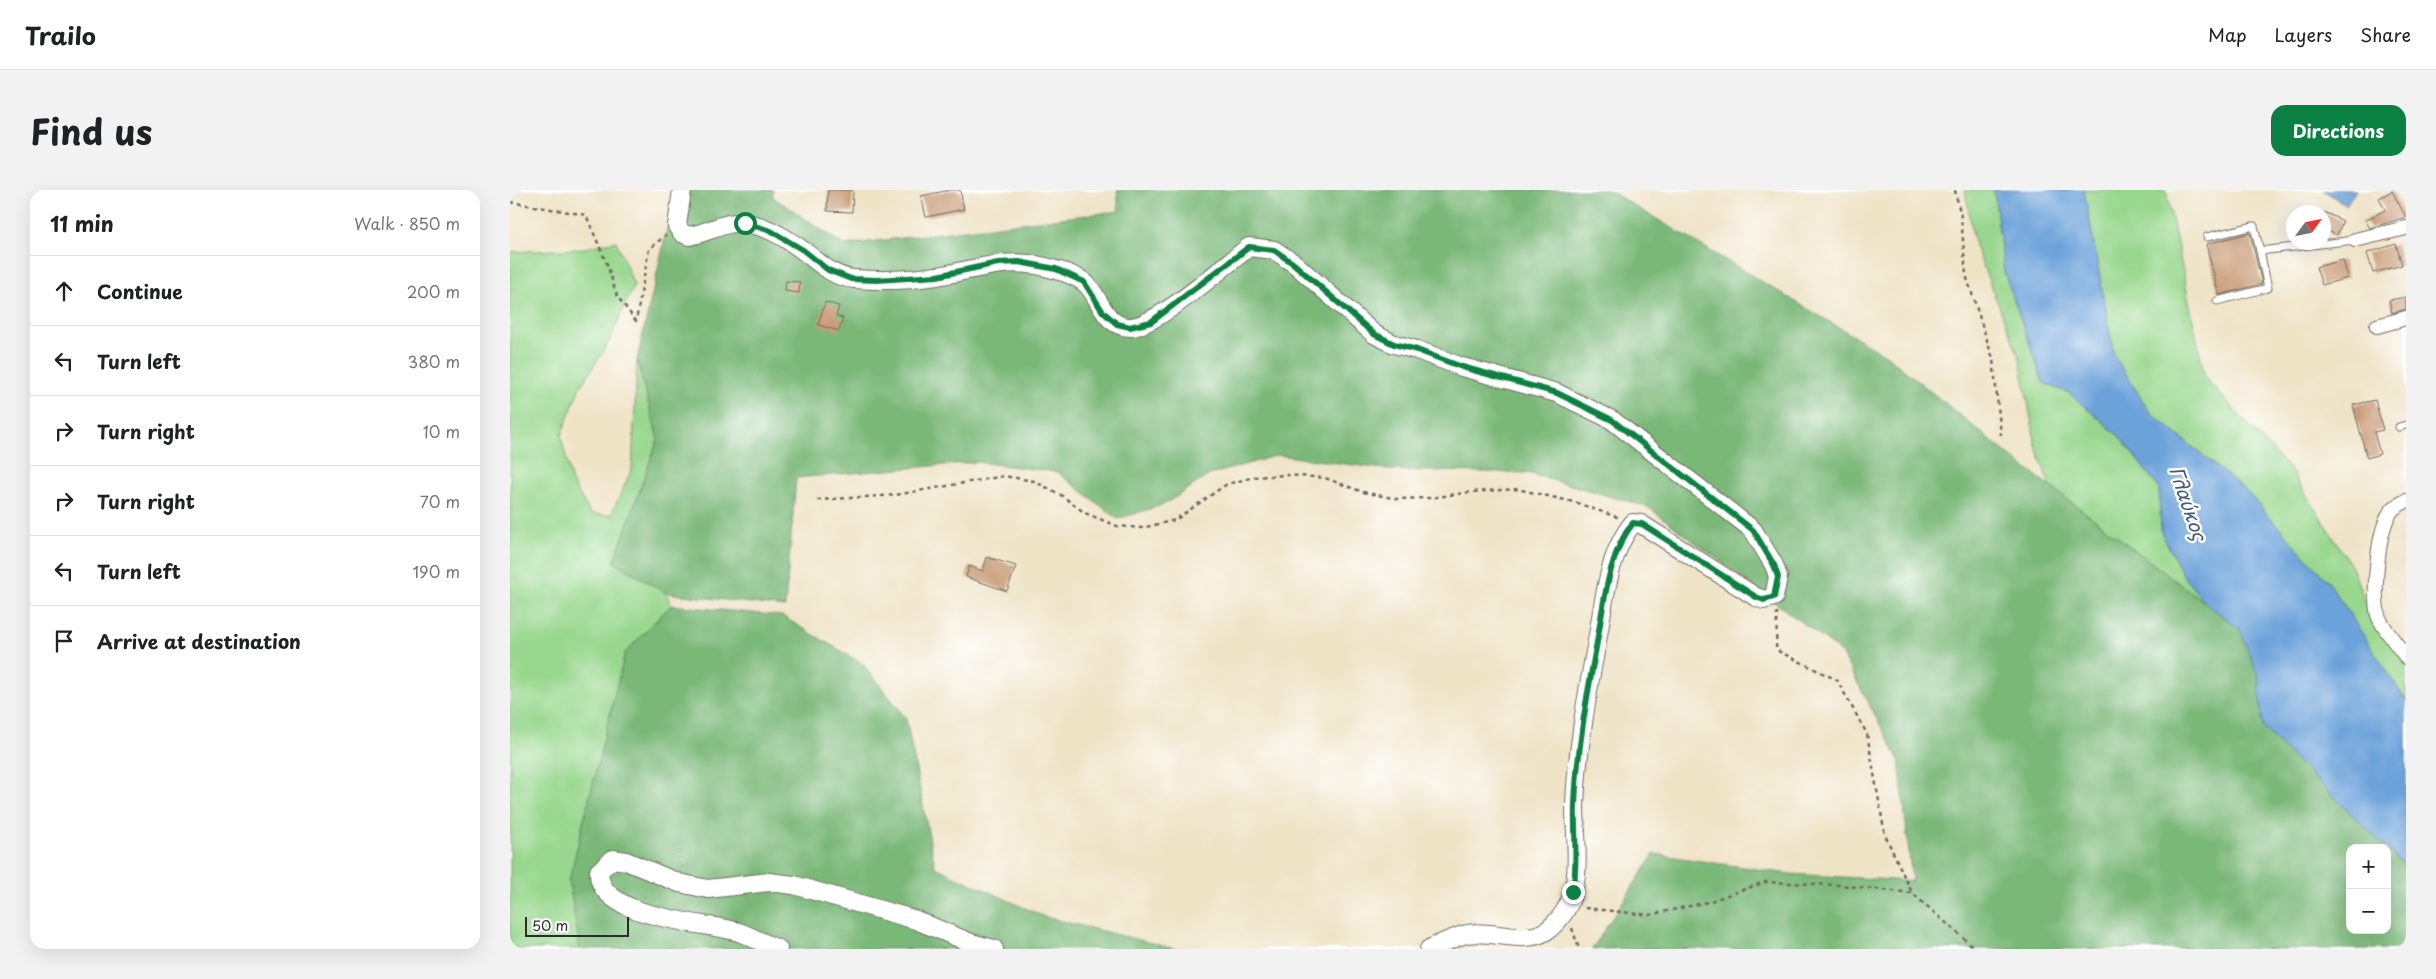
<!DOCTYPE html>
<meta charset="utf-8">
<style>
:root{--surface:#fff;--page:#f2f2f2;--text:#202124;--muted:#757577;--line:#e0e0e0;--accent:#0b8043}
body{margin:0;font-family:"Playpen Sans",sans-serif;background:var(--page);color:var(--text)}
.controls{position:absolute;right:15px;bottom:15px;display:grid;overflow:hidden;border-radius:10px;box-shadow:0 5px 20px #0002}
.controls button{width:45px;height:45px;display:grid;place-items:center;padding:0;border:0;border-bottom:1px solid var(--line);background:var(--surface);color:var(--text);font:25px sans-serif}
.compass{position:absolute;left:1776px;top:15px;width:45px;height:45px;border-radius:50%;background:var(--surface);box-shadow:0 5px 20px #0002;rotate:57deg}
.scale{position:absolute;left:15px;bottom:12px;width:104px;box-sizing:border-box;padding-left:5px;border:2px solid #2b2b2b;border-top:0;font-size:14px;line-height:18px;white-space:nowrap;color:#2b2b2b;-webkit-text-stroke:4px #fff;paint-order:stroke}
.stop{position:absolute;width:15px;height:15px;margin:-11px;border:4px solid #0b8043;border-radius:50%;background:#fff}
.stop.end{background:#0b8043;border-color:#fff;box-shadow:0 1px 5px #0008}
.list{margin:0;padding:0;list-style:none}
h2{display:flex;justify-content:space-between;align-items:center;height:65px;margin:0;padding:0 20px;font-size:21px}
h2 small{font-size:16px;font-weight:400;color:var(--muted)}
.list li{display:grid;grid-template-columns:32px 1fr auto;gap:15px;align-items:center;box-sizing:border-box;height:70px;padding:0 20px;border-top:1px solid var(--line)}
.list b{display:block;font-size:19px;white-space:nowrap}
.list em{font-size:16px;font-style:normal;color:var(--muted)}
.icon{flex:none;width:28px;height:28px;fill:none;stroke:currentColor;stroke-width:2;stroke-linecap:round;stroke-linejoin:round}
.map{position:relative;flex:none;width:1896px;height:759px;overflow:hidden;border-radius:15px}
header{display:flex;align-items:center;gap:30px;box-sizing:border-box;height:70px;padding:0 25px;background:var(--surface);border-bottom:1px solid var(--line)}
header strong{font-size:24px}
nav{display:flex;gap:28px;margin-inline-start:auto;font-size:18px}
.intro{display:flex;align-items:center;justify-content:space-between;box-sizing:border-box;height:120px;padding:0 30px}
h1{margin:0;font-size:35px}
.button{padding:12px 22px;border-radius:15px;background:var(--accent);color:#fff;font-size:18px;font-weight:700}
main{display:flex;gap:30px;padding:0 30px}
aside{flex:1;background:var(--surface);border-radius:15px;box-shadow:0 5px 20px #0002}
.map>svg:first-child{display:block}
</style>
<header>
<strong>Trailo</strong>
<nav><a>Map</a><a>Layers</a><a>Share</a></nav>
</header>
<div class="intro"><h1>Find us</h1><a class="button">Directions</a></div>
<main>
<aside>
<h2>11 min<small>Walk · 850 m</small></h2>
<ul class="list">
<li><svg class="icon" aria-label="ahead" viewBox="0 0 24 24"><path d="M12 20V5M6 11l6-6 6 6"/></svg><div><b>Continue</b></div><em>200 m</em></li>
<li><svg class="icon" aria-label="left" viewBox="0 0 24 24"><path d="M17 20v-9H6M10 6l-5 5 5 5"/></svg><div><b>Turn left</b></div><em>380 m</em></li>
<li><svg class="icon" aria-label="right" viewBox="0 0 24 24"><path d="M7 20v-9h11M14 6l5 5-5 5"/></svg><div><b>Turn right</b></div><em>10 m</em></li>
<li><svg class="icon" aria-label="right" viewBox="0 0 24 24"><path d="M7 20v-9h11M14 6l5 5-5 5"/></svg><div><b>Turn right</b></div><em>70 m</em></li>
<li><svg class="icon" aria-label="left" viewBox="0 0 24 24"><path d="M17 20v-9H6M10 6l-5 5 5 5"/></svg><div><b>Turn left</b></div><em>190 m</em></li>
<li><svg class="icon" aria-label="arrive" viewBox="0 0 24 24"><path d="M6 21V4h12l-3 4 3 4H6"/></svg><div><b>Arrive at destination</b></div></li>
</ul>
</aside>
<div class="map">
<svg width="1896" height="759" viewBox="0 0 1896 759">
<rect width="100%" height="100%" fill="#fff"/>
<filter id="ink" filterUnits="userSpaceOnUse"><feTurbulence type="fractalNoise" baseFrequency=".02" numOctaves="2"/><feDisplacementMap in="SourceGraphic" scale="10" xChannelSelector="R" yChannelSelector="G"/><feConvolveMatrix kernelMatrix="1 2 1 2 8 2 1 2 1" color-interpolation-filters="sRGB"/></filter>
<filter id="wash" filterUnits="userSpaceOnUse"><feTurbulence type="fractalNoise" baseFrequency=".0096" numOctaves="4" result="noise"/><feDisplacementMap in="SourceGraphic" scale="20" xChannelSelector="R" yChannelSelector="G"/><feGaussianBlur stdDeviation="1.12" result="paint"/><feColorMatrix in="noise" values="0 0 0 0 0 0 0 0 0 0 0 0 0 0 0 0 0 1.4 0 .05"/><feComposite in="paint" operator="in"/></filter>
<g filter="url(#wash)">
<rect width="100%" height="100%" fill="#efe3c6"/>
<g fill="#98d78d" stroke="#62815c">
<path d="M1455 0H1484L1494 82 1533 193 1559 203 1609 246 1649 298 1651 342 1676 390 1696 414 1540 296 1526 256 1510 169 1465 56Z"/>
<path d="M1574 0H1656L1695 188 1782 282 1842 377 1857 417 1896 474V511L1820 394 1737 302 1639 221 1604 165Z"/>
<path d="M106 51 124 95 98 154 69 199 51 246 62 292 81 324 101 325 122 279 127 170 148 249 104 372 156 403 161 415 115 463 59 691 70 759H0V62L70 59Z"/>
</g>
<g fill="#7ab878" stroke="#527252">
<path d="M166 0H263V7L334 55 609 21 607 0H1098L1377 166 1505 270 1730 439 1748 486 1753 538 1876 658H1840V740H1877V659L1896 677V759H1082L1144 664 1280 684 1402 691 1389 570 1331 462 1138 317 1017 283 881 280 768 265 699 285 655 314 608 329 547 282 467 272 286 288 275 417 156 403 104 372 148 249 127 170Z"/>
<path d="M161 415 272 426 353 474 396 528 425 677 535 727 666 759H70L59 691 115 463Z"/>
</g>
<g fill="#6ca2da" stroke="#4c6682">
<path d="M1484 0H1574L1604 165 1639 221 1737 302 1820 394 1896 511V677L1753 538 1748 486 1730 439 1696 414 1676 390 1651 342 1649 298 1609 246 1559 203 1534 193 1494 82Z"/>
<path d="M1813 0H1846L1836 15Z"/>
</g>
<g id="blocks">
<g fill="#c99d79">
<path d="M318 0H343L342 22 317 21Z"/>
<path d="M440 0H450L454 19 416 27 411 6Z"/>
<path d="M1882 1 1896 27 1860 38 1855 30 1875 20 1869 8Z"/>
<path d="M1814 22 1833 31 1827 45 1814 39Z"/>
<path d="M1740 43 1752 94 1709 105 1696 54Z"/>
<path d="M1886 54 1892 75 1863 83 1857 63Z"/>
<path d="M1833 70 1838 88 1812 95 1806 77Z"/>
<path d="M276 91 290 92 289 103 275 101Z"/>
<path d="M1896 107V119L1882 123 1879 110Z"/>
<path d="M315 112 329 116 326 126 333 128 329 141 308 135Z"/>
<path d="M1865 210 1873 240 1864 242 1870 264 1857 268 1843 215Z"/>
<path d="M477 367 506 376 497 401 456 387 459 376 473 381Z"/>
</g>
</g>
</g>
<g filter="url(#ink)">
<use href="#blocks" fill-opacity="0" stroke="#706b61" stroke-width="1"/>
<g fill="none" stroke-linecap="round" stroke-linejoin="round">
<defs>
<g id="service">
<path d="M1697 47 1744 36 1750 61 1845 50"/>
<path d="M1707 111 1758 98 1750 61"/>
<path d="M1889 237 1896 235"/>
</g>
<g id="minor">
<path d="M1845 50 1896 38"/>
<path d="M1867 136 1896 128"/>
<path d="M1896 311C1892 313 1886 316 1883 319 1867 336 1863 403 1868 425 1871 436 1889 457 1896 467"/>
</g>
<g id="tertiary">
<path d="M172 0 167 36 172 43 179 46C198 43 214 31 234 33 255 35 278 49 295 62 309 73 325 88 344 89 370 91 400 90 427 86 471 79 500 65 546 80 554 82 567 87 574 92 590 104 593 138 621 137 648 135 714 76 739 57L764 60 785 74 864 144 884 154 907 160 952 177 1047 203 1102 230 1243 340 1264 375 1268 387 1264 407 1254 410 1246 407 1131 334 1123 333C1098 363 1094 413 1087 451 1077 505 1067 560 1065 616 1065 644 1070 675 1063 702 1059 718 1051 729 1039 739 1016 757 983 739 957 744 944 747 931 754 919 759"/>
<path d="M268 759C255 754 242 747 229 742 196 732 87 729 89 681L103 669 116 671 169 693 198 699 259 692 284 695 406 730 461 753 484 759"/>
</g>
</defs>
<use href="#service" stroke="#706b61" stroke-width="9"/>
<use href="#minor" stroke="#706b61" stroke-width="16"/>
<use href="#tertiary" stroke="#706b61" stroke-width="20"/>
<g stroke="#706b61" stroke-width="2.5" stroke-dasharray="4 4" stroke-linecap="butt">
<path d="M1445 0 1451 27 1456 85 1483 169 1491 245"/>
<path d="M0 12 76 25 97 74 107 106 126 131 139 59 156 45"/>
<path d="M307 310 385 305 494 286 524 291 551 305 575 323 607 336 632 338 665 330 717 294 744 287 777 285 815 288 853 302 887 309 920 308 961 302 1007 299 1064 312 1110 328"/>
<path d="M1267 422 1266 460 1327 490 1357 544 1375 645 1402 703"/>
<path d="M1075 718 1139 725 1198 712 1255 692 1329 695 1402 703 1466 759"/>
<path d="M1062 738 1069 759"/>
</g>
<use href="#service" stroke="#fff" stroke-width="7"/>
<use href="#minor" stroke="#fff" stroke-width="14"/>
<use href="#tertiary" stroke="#fff" stroke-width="18"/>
</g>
</g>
<g fill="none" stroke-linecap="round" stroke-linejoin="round" filter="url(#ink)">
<path stroke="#0b8043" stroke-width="6" d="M235 33 261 41 293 60 318 80 341 89 367 90 427 86 488 73 509 72 546 79 574 92 593 122 607 134 620 137 641 132 739 57 764 60 784 74 864 144 884 154 907 160 952 177 1047 203 1102 230 1243 340 1264 375 1268 387 1264 407 1254 410 1246 407 1132 334 1123 333C1098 364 1094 414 1087 452 1077 506 1067 560 1065 615 1064 644 1068 673 1063 702"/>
</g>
<g text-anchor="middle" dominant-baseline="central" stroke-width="5" stroke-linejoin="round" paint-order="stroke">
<g font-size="19" font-style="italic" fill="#455b71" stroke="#fff">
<text transform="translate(1679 313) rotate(71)">Γλαύκος</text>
</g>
</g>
</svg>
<div class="controls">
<button>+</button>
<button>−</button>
</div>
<svg class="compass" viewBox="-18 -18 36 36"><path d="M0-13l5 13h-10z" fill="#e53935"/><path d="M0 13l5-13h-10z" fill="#757577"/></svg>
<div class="scale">50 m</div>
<div class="stop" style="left:235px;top:33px"></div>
<div class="stop end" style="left:1063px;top:702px"></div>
</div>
</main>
